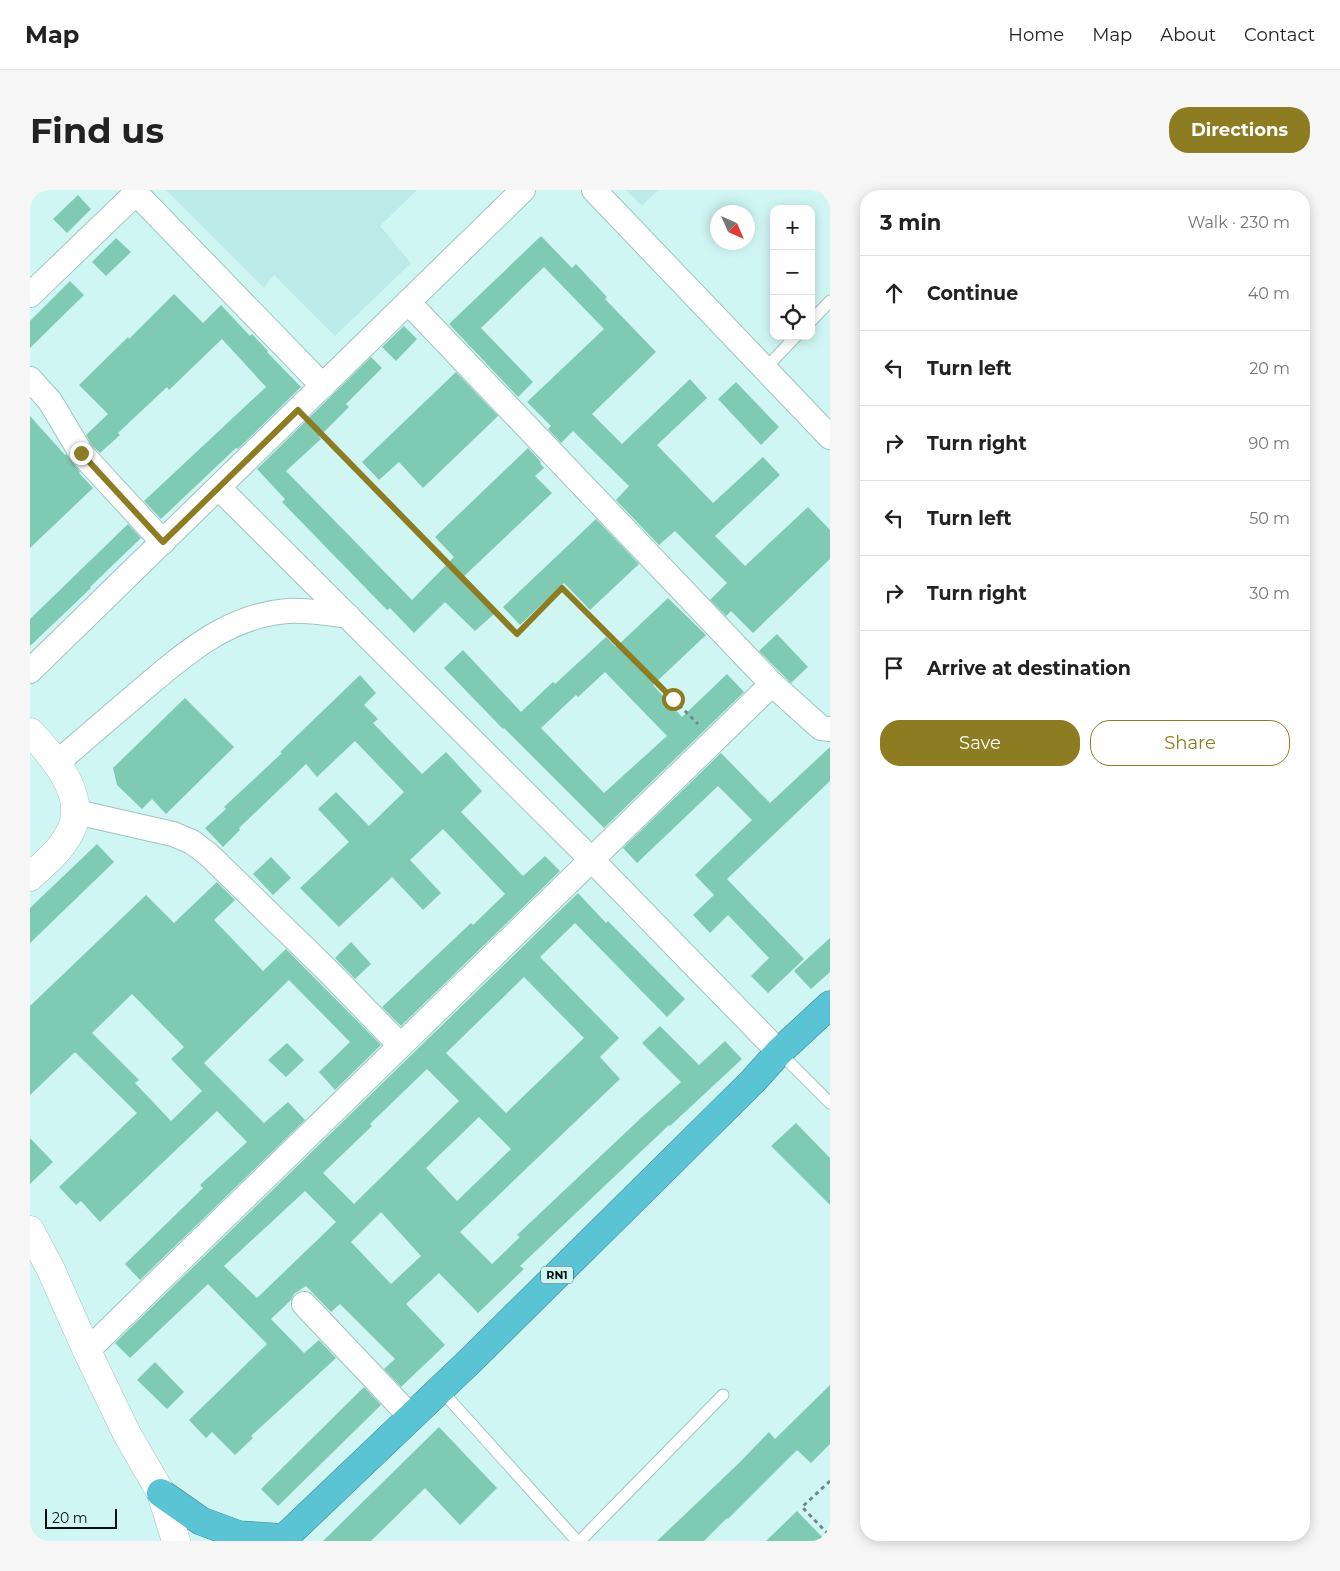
<!DOCTYPE html>
<meta charset="utf-8">
<style>
:root{--surface:#fff;--page:#f6f6f6;--text:#222;--muted:#767676;--line:#e0e0e0;--accent:#8e7c22}
body{margin:0;font-family:Montserrat,sans-serif;background:var(--page);color:var(--text)}
.controls{position:absolute;right:15px;top:15px;display:grid;overflow:hidden;border-radius:10px;box-shadow:0 2px 12px #0003}
.controls button{width:45px;height:45px;display:grid;place-items:center;padding:0;border:0;border-bottom:1px solid var(--line);background:var(--surface);color:var(--text);font:25px sans-serif}
.compass{position:absolute;left:680px;top:15px;width:45px;height:45px;border-radius:50%;background:var(--surface);box-shadow:0 2px 12px #0003;rotate:135deg}
.scale{position:absolute;left:15px;bottom:12px;width:72px;box-sizing:border-box;padding-left:5px;border:2px solid #030e0e;border-top:0;font-size:14px;line-height:18px;white-space:nowrap;color:#030e0e;-webkit-text-stroke:4px #d0f6f3;paint-order:stroke}
.stop{position:absolute;width:15px;height:15px;margin:-11px;border:4px solid #8e7c22;border-radius:50%;background:#fff}
.stop.end{background:#8e7c22;border-color:#fff;box-shadow:0 1px 5px #0008}
.list{margin:0;padding:0;list-style:none}
h2{display:flex;justify-content:space-between;align-items:center;height:65px;margin:0;padding:0 20px;font-size:21px}
h2 small{font-size:16px;font-weight:400;color:var(--muted)}
.list li{display:grid;grid-template-columns:32px 1fr auto;gap:15px;align-items:center;box-sizing:border-box;height:75px;padding:0 20px;border-top:1px solid var(--line)}
.list b{display:block;font-size:19px;white-space:nowrap}
.list em{font-size:16px;font-style:normal;color:var(--muted)}
.actions{display:flex;gap:10px;padding:15px 20px}
.actions a{flex:1;padding:11px 0;border:1px solid var(--accent);border-radius:20px;text-align:center;font-size:18px;color:var(--accent)}
.actions .main{background:var(--accent);color:#fff}
.icon{flex:none;width:28px;height:28px;fill:none;stroke:currentColor;stroke-width:2;stroke-linecap:round;stroke-linejoin:round}
.map{position:relative;flex:none;width:800px;height:1351px;overflow:hidden;border-radius:20px}
header{display:flex;align-items:center;gap:30px;box-sizing:border-box;height:70px;padding:0 25px;background:var(--surface);border-bottom:1px solid var(--line)}
header strong{font-size:24px}
nav{display:flex;gap:28px;margin-inline-start:auto;font-size:18px}
.intro{display:flex;align-items:center;justify-content:space-between;box-sizing:border-box;height:120px;padding:0 30px}
h1{margin:0;font-size:35px}
.button{padding:12px 22px;border-radius:20px;background:var(--accent);color:#fff;font-size:18px;font-weight:700}
main{display:flex;gap:30px;padding:0 30px}
aside{flex:1;background:var(--surface);border-radius:20px;box-shadow:0 2px 12px #0003}
.map>svg:first-child{display:block}
</style>
<header>
<strong>Map</strong>
<nav><a>Home</a><a>Map</a><a>About</a><a>Contact</a></nav>
</header>
<div class="intro"><h1>Find us</h1><a class="button">Directions</a></div>
<main>
<div class="map">
<svg width="800" height="1351" viewBox="0 0 800 1351">
<rect width="100%" height="100%" fill="#d0f6f3"/>
<g fill="#bceae8">
<path d="M136 0H387L350 36 381 73 305 146 244 85 234 98Z"/>
<path d="M596 0H628L612 16Z"/>
</g>
<g fill="#7fcab3" fill-rule="evenodd">
<path d="M48 5 61 19 37 43 23 29Z"/>
<path d="M511 46 542 78 546 74 577 107 575 109 626 162 562 224 592 254 660 189 677 208 627 255 683 313 733 267 750 285 685 346 715 376 778 317 800 340V369L723 443 701 421 696 426 680 410 697 393 645 341 629 355 586 310 599 296 543 241 531 253 518 239 521 236 497 212 574 139 514 77 451 138 503 192 488 207 419 134Z"/>
<path d="M86 48 101 62 76 86 62 72Z"/>
<path d="M40 91 54 105 0 158V131Z"/>
<path d="M144 104 173 133 191 115 220 146 222 144 238 161 237 162 271 197 208 259 206 258 131 329 114 311 236 197 192 149 139 200 137 197 88 243 90 245 70 263 62 255 56 245 78 224 49 195 98 147 99 149Z"/>
<path d="M374 136 387 149 366 171 352 157Z"/>
<path d="M341 167 352 178 316 214 319 217 289 247 291 249 256 281 382 410 424 367 405 347 498 258 511 272 510 273 514 278 505 286 522 303 430 390 464 424 445 441 415 412 384 443 360 418 357 420 252 312 255 309 227 279Z"/>
<path d="M426 182 468 226 393 298 369 272 349 290 332 272Z"/>
<path d="M706 192 749 237 731 255 688 209Z"/>
<path d="M0 226 35 265 36 264 50 282 49 283 63 298 0 358Z"/>
<path d="M566 329 609 374 560 420 534 393 490 435 473 417Z"/>
<path d="M98 334 111 348 60 397 61 398 0 456V429Z"/>
<path d="M638 408 676 445 623 495 652 527 697 484 714 502 574 638 474 538 473 539 414 478 433 460 491 522 523 492 525 494 576 447 586 457ZM575 482 637 546 574 603 511 538 546 505 548 507Z"/>
<path d="M747 444 778 477 761 493 729 461Z"/>
<path d="M330 485 346 503 334 515 348 529 343 533 392 584 416 562 452 601 431 622 493 686 515 666 530 681 371 836 352 817 441 733 443 735 475 704 413 639 380 670 411 703 393 720 362 687 309 737 270 698 319 652 288 619 306 602 339 636 374 602 325 551 287 587 276 574 209 638 210 640 193 657 175 638 196 619 194 617 252 563 250 562Z"/>
<path d="M155 508 204 557 136 624 122 609 112 619 87 595 83 578Z"/>
<path d="M800 557V591L697 689 774 769 738 803 721 786 739 768 698 725 680 743 663 725 684 705 665 685 722 630 688 596 607 673 593 658 691 563 740 613Z"/>
<path d="M67 654 84 672 0 753V718Z"/>
<path d="M241 667 261 688 243 705 223 684Z"/>
<path d="M187 692 205 710 184 730 233 781 256 759 351 855 305 900 289 882 320 852 259 790 174 873 234 933 258 912 275 930 110 1090 95 1074 173 998 170 995 217 952 187 921 70 1032 51 1011 46 1015 29 997 107 923 45 862 0 905V816L116 705 144 733ZM102 804 154 857 141 869 172 901 141 931 105 893 109 890 62 843Z"/>
<path d="M548 703 576 733 578 731 655 809 637 827 545 733 510 767 589 848 570 867 590 889 430 1042 462 1074 490 1047 487 1045 612 927 651 892 612 853 630 836 669 875 695 851 712 869 640 936 639 935 490 1076 494 1079 448 1123 409 1083 376 1114 415 1155 371 1197 354 1179 365 1169 310 1114 301 1122 276 1096 264 1104 261 1110 241 1129 274 1163 289 1150 306 1168 221 1246 223 1248 205 1265 182 1242 176 1248 159 1230 237 1154 178 1094 100 1168 85 1153ZM494 787 554 848 476 923 416 863ZM397 879 429 911 324 1014 293 983 342 936 340 934ZM449 927 481 959 427 1011 396 978ZM275 1001 306 1032 227 1108 194 1076ZM351 1022 391 1066 361 1094 321 1052Z"/>
<path d="M800 748V782L781 799 764 781Z"/>
<path d="M321 752 341 774 325 789 305 768Z"/>
<path d="M257 853 274 870 256 887 238 870Z"/>
<path d="M766 933 800 968V1015L741 956Z"/>
<path d="M0 948 23 972 0 994Z"/>
<path d="M125 1172 154 1202 137 1219 107 1190Z"/>
<path d="M800 1195V1254L781 1273 767 1260 698 1329 697 1328 674 1351H627L708 1274 739 1242 745 1249Z"/>
<path d="M334 1197 351 1215 248 1316 231 1299Z"/>
<path d="M409 1237 467 1298 430 1335 395 1298 341 1351H293Z"/>
<path d="M767 1321 796 1351H736Z"/>
</g>
<g fill="none" stroke-linecap="round" stroke-linejoin="round">
<defs>
<g id="lane">
<path d="M781 131 800 111"/>
<path d="M735 179 766 146"/>
<path d="M749 862 800 913"/>
<path d="M410 1199 547 1351"/>
<path d="M550 1351 693 1205"/>
</g>
<g id="street">
<path d="M103 0 293 196"/>
<path d="M564 0 800 247"/>
<path d="M0 105 106 3"/>
<path d="M378 112 742 494 791 538 800 539"/>
<path d="M0 189 20 211 51 263 133 352"/>
<path d="M189 298 561 669 749 862"/>
<path d="M0 481 493 0"/>
<path d="M27 573C53 550 79 528 106 505 151 467 195 426 257 421 278 420 297 423 318 426"/>
<path d="M46 622 143 644 162 652 179 665 299 782 370 855"/>
<path d="M274 1114 381 1227"/>
<path d="M57 1161 742 494"/>
</g>
<g id="secondary">
<path d="M0 542C24 567 60 608 39 644 30 661 14 674 0 687"/>
<path d="M0 1040 21 1080 57 1161 97 1244 131 1303 146 1351"/>
</g>
<g id="highway">
<path d="M131 1303 171 1331 209 1345 254 1348"/>
<path d="M251 1351 441 1170 723 891 749 862 800 815"/>
</g>
</defs>
<use href="#lane" stroke="#9fc4c1" stroke-width="13"/>
<use href="#street" stroke="#9fc4c1" stroke-width="26"/>
<use href="#secondary" stroke="#9fc4c1" stroke-width="29"/>
<use href="#highway" stroke="#3c848f" stroke-width="29"/>
<g stroke="#6f8987" stroke-width="3" stroke-dasharray="4 4" stroke-linecap="butt">
<path d="M284 237 487 444 533 398 668 534"/>
<path d="M800 1291 772 1317 800 1346"/>
</g>
<use href="#lane" stroke="#fff" stroke-width="11"/>
<use href="#street" stroke="#fff" stroke-width="24"/>
<use href="#secondary" stroke="#fff" stroke-width="28"/>
<use href="#highway" stroke="#5ac3d4" stroke-width="28"/>
</g>
<g fill="none" stroke-linecap="round" stroke-linejoin="round">
<path stroke="#8e7c22" stroke-width="6" d="M51 263 133 352 268 220 487 444 532 398 643 509"/>
</g>
<g text-anchor="middle" dominant-baseline="central" stroke-width="5" stroke-linejoin="round" paint-order="stroke">
<rect fill="#d0f6f3" stroke="#405453" stroke-width="1" x="511" y="1076.5" width="32" height="17" rx="4"/>
<g font-size="11" font-weight="bold" fill="#030e0e">
<text x="527" y="1085">RN1</text>
</g>
</g>
</svg>
<div class="controls">
<button>+</button>
<button>−</button>
<button><svg class="icon" aria-label="locate" viewBox="0 0 24 24"><circle cx="12" cy="12" r="6"/><path d="M12 2v4M12 18v4M2 12h4M18 12h4"/></svg></button>
</div>
<svg class="compass" viewBox="-18 -18 36 36"><path d="M0-13l5 13h-10z" fill="#e53935"/><path d="M0 13l5-13h-10z" fill="#767676"/></svg>
<div class="scale">20 m</div>
<div class="stop" style="left:643px;top:509px"></div>
<div class="stop end" style="left:51px;top:263px"></div>
</div>
<aside>
<h2>3 min<small>Walk · 230 m</small></h2>
<ul class="list">
<li><svg class="icon" aria-label="ahead" viewBox="0 0 24 24"><path d="M12 20V5M6 11l6-6 6 6"/></svg><div><b>Continue</b></div><em>40 m</em></li>
<li><svg class="icon" aria-label="left" viewBox="0 0 24 24"><path d="M17 20v-9H6M10 6l-5 5 5 5"/></svg><div><b>Turn left</b></div><em>20 m</em></li>
<li><svg class="icon" aria-label="right" viewBox="0 0 24 24"><path d="M7 20v-9h11M14 6l5 5-5 5"/></svg><div><b>Turn right</b></div><em>90 m</em></li>
<li><svg class="icon" aria-label="left" viewBox="0 0 24 24"><path d="M17 20v-9H6M10 6l-5 5 5 5"/></svg><div><b>Turn left</b></div><em>50 m</em></li>
<li><svg class="icon" aria-label="right" viewBox="0 0 24 24"><path d="M7 20v-9h11M14 6l5 5-5 5"/></svg><div><b>Turn right</b></div><em>30 m</em></li>
<li><svg class="icon" aria-label="arrive" viewBox="0 0 24 24"><path d="M6 21V4h12l-3 4 3 4H6"/></svg><div><b>Arrive at destination</b></div></li>
</ul>
<div class="actions"><a class="main">Save</a><a>Share</a></div>
</aside>
</main>
